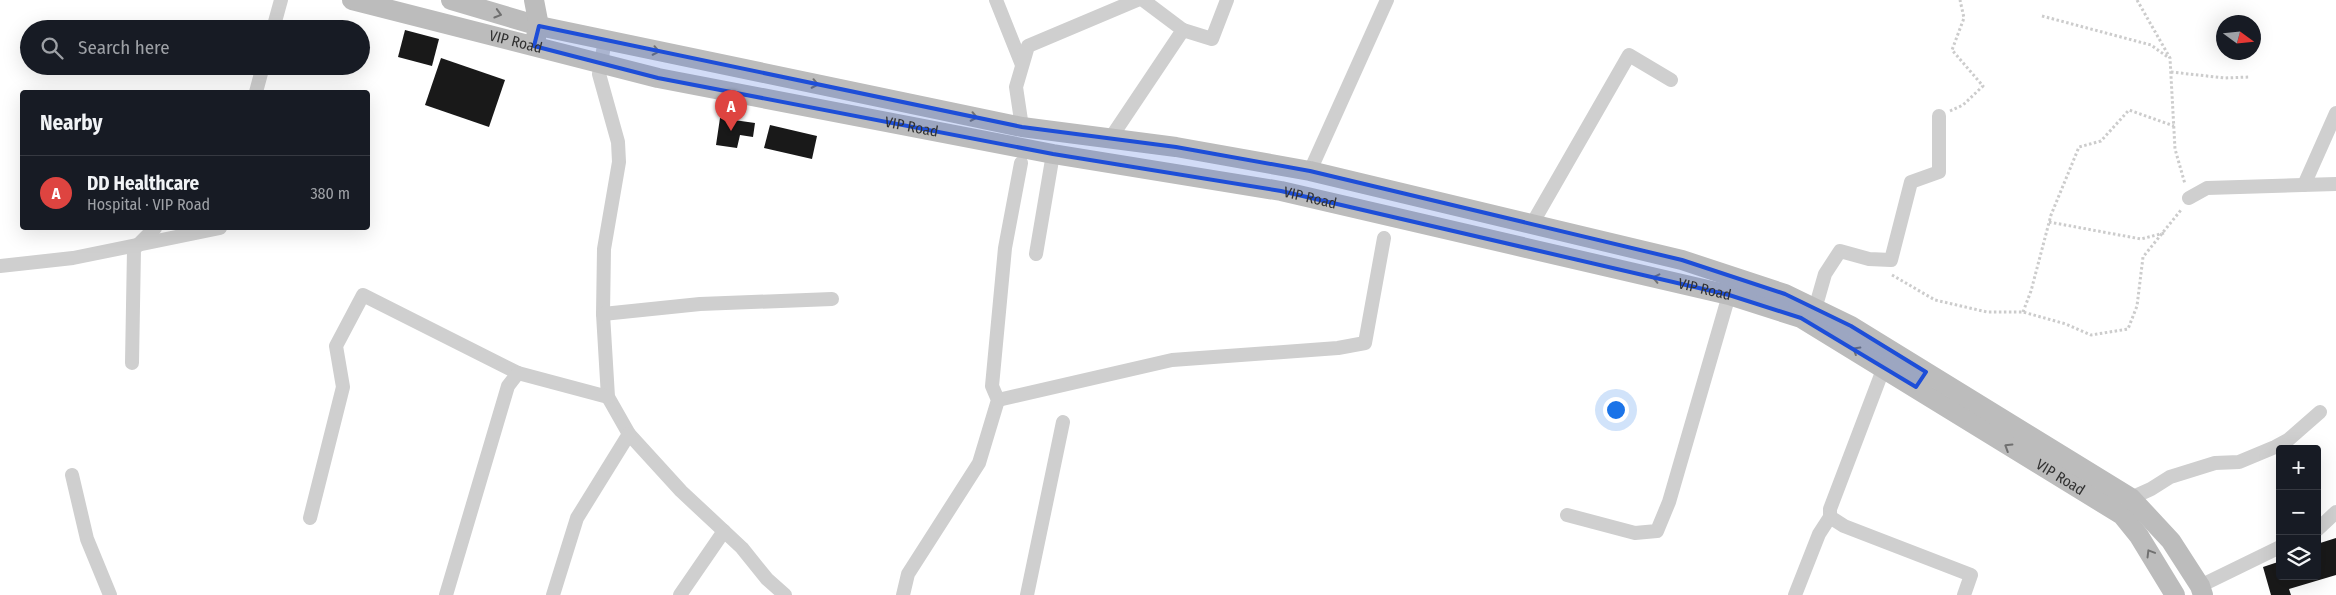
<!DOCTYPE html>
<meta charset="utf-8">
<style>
:root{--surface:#171b24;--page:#242831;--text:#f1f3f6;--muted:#9ea1a6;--line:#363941;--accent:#de4440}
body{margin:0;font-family:"Fira Sans Condensed",sans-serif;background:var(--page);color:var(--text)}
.controls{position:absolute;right:15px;bottom:15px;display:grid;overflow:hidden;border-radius:5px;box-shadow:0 5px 20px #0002}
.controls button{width:45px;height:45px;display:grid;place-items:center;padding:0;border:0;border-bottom:1px solid var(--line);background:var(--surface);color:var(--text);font:25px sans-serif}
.compass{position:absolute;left:2216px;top:15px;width:45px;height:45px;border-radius:50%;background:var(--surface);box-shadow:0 5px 20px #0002;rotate:105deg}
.you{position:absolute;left:1615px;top:409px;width:18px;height:18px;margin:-12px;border:4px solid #fff;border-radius:50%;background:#1a73e8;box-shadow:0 0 0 8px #1a73e833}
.badge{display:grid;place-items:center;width:32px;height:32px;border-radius:50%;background:var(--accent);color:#fff;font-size:16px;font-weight:700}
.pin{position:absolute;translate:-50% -41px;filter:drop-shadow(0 1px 2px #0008)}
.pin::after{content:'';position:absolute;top:26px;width:18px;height:15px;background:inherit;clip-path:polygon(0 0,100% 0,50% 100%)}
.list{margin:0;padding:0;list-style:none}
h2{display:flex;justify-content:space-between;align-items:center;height:65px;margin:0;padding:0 20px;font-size:21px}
h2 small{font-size:16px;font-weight:400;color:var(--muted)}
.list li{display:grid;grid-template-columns:32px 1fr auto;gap:15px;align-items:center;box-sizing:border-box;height:75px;padding:0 20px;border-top:1px solid var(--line)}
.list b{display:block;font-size:19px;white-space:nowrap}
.list p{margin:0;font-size:16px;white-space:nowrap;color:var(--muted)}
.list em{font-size:16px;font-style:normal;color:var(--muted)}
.icon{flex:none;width:28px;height:28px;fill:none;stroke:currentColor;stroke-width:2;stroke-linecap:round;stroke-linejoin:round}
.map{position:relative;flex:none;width:2336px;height:595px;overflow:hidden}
.search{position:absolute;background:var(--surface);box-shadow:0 5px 20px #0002;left:20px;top:20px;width:350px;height:55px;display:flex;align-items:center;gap:12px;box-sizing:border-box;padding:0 18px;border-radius:28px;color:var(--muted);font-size:19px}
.panel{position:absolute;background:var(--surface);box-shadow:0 5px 20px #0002;left:20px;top:90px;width:350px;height:140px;border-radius:5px}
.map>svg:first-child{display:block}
</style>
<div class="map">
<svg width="2336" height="595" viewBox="0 0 2336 595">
<rect width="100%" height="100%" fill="#fff"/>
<g fill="#191919">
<path d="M405 30 439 39 432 66 398 57Z"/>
<path d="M441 58 505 80 489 127 425 105Z"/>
<path d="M720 118 755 123 753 137 740 135 737 148 716 145Z"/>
<path d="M770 125 817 136 812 159 764 148Z"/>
<path d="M2336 538V575L2289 589 2291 595H2271L2263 567 2278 562 2277 556 2280 555V576H2317V544Z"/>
</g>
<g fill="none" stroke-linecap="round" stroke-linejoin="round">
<g stroke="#ccc" stroke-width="3" stroke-dasharray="2.5 2.5" stroke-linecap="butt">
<path d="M2137 0 2170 58 2175 149 2185 184"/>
<path d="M2042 16 2151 45 2169 58"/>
<path d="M2171 72 2225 78 2250 77"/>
<path d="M1950 111 1963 105 1983 86 1952 50 1964 18 1960 0"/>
<path d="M2049 222 2141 239 2164 233"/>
<path d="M1892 275 1935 300 1987 312H2023L2066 324 2091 335 2128 329 2137 306 2143 257 2181 210"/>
<path d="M2023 312 2031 291 2051 215 2079 147 2101 141 2129 110 2174 126"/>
</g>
<g stroke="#cfcfcf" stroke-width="14">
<path d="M996 0 1022 65"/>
<path d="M273 29 281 0"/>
<path d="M1183 30 1212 39 1227 0"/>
<path d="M605 40 599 74 618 142 619 162 604 249 603 314 608 397 629 434 681 491 742 548 767 579 785 595"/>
<path d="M256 92 263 66"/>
<path d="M1022 127 1016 87 1028 46 1137 0"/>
<path d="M1110 139 1183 30 1143 0"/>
<path d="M1310 171 1387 0"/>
<path d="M2304 185 2336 113"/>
<path d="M2189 198 2207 188 2336 184"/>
<path d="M1532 224 1629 55 1671 80"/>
<path d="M1036 254 1053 154"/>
<path d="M0 266 73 258 220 228"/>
<path d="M1815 309 1825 274 1840 251 1869 259 1891 260 1911 182 1939 172V116"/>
<path d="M603 314 700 304 832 299"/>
<path d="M132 363 134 249 155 228"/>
<path d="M1884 367 1830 509V517L1844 526 1971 575 1964 595"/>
<path d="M998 400 1172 360 1338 348 1365 343 1384 238"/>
<path d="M72 475 87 539 110 595"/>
<path d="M2131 498 2151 489 2170 477 2215 463 2239 462 2275 447 2288 440 2320 412"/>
<path d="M1567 515 1635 533 1657 531 1669 502 1729 295"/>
<path d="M310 518 343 387 336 346 363 295 518 373"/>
<path d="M2317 530 2336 512"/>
<path d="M2200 586 2280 547"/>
<path d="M446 595 508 386 518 373 608 397"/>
<path d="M553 595 577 518 629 434"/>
<path d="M680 595 724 531"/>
<path d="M903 595 908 574 979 463 998 400 992 386 1005 248 1021 163"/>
<path d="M1027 595 1063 422"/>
<path d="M1795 595 1819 534 1830 517"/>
</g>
<g stroke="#bcbcbc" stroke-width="20">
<path id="s1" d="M352 0 658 78 1053 154 1281 191 1729 295 1801 318 2122 515 2139 536 2175 595"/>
<path d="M451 0 539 26 1022 127 1176 147 1310 171 1682 260 1785 294 1851 326 2131 498 2171 541 2200 586 2203 595"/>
<path d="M534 0 539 26 536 37"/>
</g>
</g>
<defs><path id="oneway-chevron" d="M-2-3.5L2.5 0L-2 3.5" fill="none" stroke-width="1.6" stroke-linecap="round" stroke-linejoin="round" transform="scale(1.25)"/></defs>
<g stroke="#707070">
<use href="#oneway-chevron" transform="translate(498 14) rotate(16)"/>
<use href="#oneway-chevron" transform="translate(656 51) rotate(12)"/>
<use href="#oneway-chevron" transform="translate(815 84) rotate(12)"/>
<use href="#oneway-chevron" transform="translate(974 117) rotate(12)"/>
<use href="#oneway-chevron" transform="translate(1656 278) rotate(-167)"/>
<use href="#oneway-chevron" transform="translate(1856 350) rotate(-149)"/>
<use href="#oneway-chevron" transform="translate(2008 447) rotate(-148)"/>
<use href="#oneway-chevron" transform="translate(2150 553) rotate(-121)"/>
</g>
<path fill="#1d4ed8" fill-opacity="0.2" stroke="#1d4ed8" stroke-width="4" stroke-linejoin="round" d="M539 26 1022 127 1176 147 1310 171 1682 260 1785 294 1851 326 1926 372 1916 387 1801 318 1729 295 1281 191 1053 154 658 78 534 46Z"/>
<g text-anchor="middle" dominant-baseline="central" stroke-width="5" stroke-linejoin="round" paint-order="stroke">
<g font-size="15" fill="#323232" stroke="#fff">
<text stroke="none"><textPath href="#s1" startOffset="169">VIP Road</textPath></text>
<text stroke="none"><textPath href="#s1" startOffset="574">VIP Road</textPath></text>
<text stroke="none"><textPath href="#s1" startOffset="979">VIP Road</textPath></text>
<text stroke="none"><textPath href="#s1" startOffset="1384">VIP Road</textPath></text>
<text stroke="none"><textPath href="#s1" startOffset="1789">VIP Road</textPath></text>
</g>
</g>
</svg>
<div class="controls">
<button>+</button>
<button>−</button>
<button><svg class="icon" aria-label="layers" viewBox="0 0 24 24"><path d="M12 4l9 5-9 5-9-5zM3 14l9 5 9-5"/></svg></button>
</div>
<svg class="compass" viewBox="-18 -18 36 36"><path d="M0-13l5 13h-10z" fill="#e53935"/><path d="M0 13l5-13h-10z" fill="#9ea1a6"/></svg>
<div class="you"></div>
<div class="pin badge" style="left:731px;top:131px">A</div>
<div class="search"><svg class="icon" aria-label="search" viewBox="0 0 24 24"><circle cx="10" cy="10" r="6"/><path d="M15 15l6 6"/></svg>Search here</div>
<section class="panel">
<h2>Nearby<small></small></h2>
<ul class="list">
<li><span class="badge">A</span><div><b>DD Healthcare</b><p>Hospital · VIP Road</p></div><em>380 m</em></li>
</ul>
</section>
</div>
